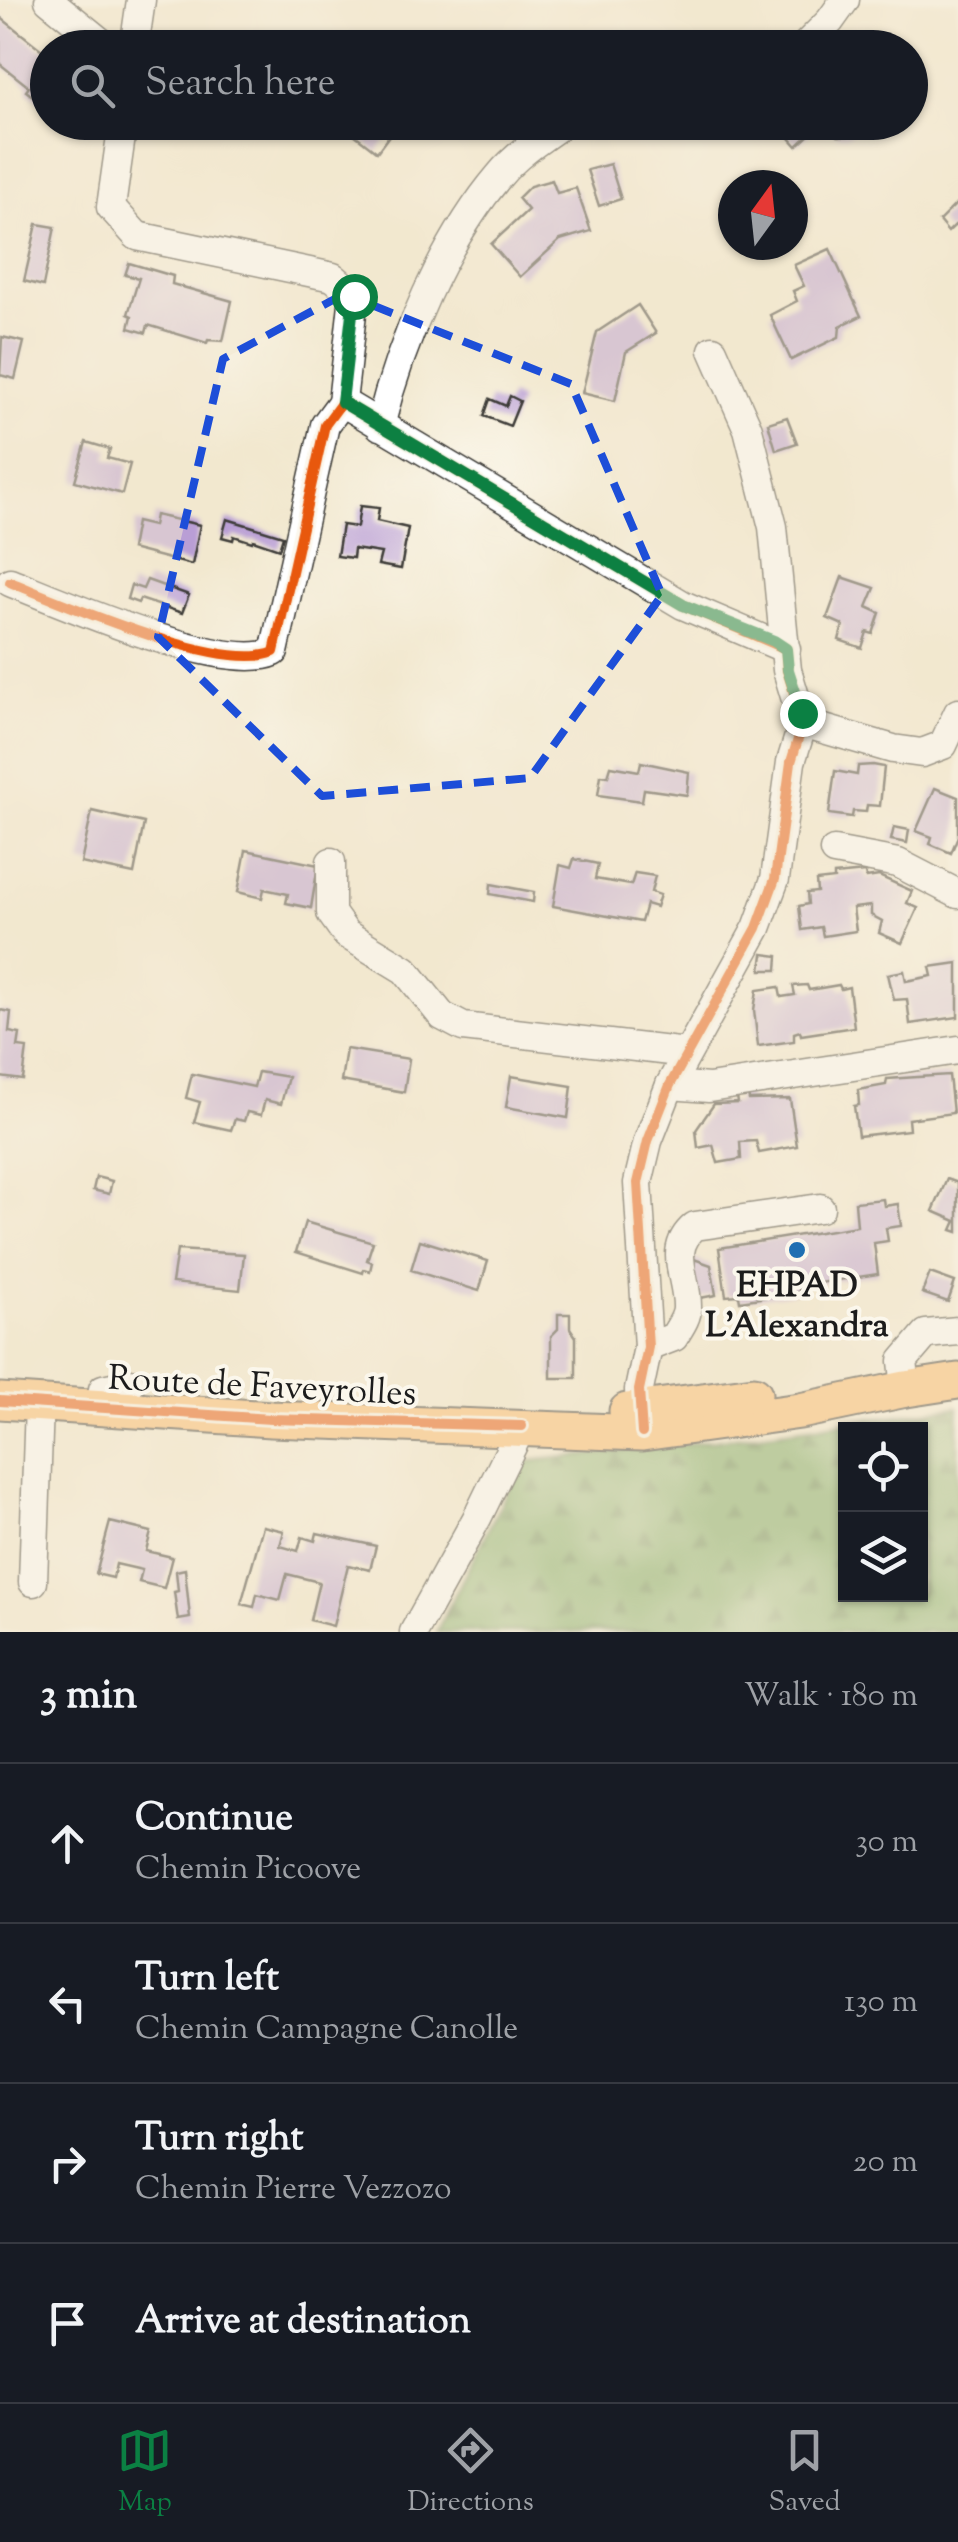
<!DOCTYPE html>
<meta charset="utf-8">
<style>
:root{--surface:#171b24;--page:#20242c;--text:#f1f3f6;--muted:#9ea1a6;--line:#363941;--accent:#0b8043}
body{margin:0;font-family:"Sorts Mill Goudy",serif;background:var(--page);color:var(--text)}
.controls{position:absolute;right:30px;bottom:30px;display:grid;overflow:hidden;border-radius:0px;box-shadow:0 2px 8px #0004}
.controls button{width:90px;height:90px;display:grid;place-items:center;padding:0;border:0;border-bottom:2px solid var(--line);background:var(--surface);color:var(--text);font:50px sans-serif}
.compass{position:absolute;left:718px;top:170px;width:90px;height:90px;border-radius:50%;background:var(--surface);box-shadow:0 2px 8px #0004;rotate:15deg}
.stop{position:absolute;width:30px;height:30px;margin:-22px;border:8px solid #0b8043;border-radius:50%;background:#fff}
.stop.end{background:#0b8043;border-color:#fff;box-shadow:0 2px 10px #0008}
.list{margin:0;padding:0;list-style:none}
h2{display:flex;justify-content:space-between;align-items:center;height:130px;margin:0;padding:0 40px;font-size:42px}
h2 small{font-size:32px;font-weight:400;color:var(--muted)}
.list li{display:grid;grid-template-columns:65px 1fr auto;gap:30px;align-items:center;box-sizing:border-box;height:160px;padding:0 40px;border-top:2px solid var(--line)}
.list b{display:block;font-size:38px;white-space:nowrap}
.list p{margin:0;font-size:32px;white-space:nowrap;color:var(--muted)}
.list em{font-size:32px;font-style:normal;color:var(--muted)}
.icon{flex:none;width:55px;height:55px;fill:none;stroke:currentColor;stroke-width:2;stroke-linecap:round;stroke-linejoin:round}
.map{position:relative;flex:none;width:958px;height:1632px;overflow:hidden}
.search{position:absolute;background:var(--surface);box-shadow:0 2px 8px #0004;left:30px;right:30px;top:30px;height:110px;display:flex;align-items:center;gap:25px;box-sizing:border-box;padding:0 35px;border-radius:55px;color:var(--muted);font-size:38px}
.sheet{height:770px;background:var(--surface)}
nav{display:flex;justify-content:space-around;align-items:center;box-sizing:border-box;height:140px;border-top:2px solid var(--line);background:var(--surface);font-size:28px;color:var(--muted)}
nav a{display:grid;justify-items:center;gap:5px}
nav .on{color:var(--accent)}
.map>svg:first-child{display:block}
</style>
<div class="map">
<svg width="958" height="1632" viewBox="0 0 958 1632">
<defs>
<pattern id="forest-firs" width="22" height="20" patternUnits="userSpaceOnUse" patternTransform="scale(2.5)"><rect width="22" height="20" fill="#7fac66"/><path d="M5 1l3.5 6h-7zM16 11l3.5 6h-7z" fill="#678b53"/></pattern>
</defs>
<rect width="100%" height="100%" fill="#fbf7ec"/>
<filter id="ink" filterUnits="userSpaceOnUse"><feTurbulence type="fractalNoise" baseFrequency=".01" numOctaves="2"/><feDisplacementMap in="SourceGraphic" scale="20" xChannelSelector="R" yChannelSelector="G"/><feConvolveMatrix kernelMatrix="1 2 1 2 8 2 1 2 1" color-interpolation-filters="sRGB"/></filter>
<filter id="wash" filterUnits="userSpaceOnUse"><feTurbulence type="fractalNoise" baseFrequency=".0048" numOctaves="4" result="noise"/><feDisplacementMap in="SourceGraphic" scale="40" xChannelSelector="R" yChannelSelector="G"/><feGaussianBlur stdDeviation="2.25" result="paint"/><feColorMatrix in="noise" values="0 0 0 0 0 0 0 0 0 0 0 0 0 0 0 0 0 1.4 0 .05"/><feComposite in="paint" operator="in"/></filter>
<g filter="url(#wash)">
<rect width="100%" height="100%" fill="#f2e8cf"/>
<path fill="url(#forest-firs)" stroke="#4e6441" stroke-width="2.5" fill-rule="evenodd" d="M958 1407V1632H436L522 1462 707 1441ZM846 1430H920V1594H846Z"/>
<g id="blocks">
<g fill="#b99ed5">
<path d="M0 17 42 50 48 46V108L26 91 29 87 0 64Z"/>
<path d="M350 122H399L377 152 346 128Z"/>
<path d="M776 122H823L797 146Z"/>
<path d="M826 122H863L848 136H838Z"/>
<path d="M610 164 621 199 599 206 587 170Z"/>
<path d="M552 180 557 193 576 188 591 231 560 240 520 277 491 244 528 210 518 198 530 186Z"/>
<path d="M958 202V228L955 225 948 232 939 221Z"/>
<path d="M37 224 55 227 43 286 24 281Z"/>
<path d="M830 249 861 316 840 326 839 337 791 360 770 315 797 301 793 291 804 286 794 265Z"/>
<path d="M129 263 173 276 172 284 232 301 223 341 208 340 207 343 148 325 146 333 129 328 132 316 128 314 139 278 125 275Z"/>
<path d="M638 305 656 333 626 352 615 401 582 393 597 332Z"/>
<path d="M2 337 24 342 15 379 0 375Z"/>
<path d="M510 396 520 401 510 426 484 416 490 399 506 406Z"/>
<path d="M787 417 797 443 776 450 768 423Z"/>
<path d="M86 442 110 449 107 458 130 464 122 494 75 481Z"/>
<path d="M360 506 379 508 377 521 408 528 401 569 378 565 381 553 354 549 353 558 337 556 342 525 357 527Z"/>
<path d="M155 515 200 525 192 565 131 549 136 522 153 526Z"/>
<path d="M227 519 283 536 279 549 253 540 252 542 234 536 233 540 222 537Z"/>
<path d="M842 577 875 588 867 607 880 613 873 634 867 632 862 648 839 640 843 625 827 618Z"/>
<path d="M147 580 189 595 182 613 140 599 138 603 127 599 131 585 143 589Z"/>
<path d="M641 762 689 772 687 795 644 789 642 801 598 795 601 775 608 776 611 766 639 771Z"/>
<path d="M873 765 884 767 880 806 867 805 866 812 853 811 852 817 829 814 835 771 857 775 858 766Z"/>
<path d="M935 788 958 797V836L951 853 930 844 932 837 916 831Z"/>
<path d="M92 811 144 823 134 874 81 863Z"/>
<path d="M894 827 909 830 907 843 891 840Z"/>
<path d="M246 850 318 865 311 908 286 903 288 894 264 889 262 898 238 892Z"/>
<path d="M574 859 598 864 595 879 631 885 635 873 655 876 651 892 660 895 656 907 646 904 641 922 553 906 560 865 571 868Z"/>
<path d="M865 872 866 878 879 876 912 891 907 903 918 908 902 943 879 933 882 921 871 915V906L853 908 856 931 823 936 821 927 802 930 799 906 808 904 807 893 817 892 816 881 834 879V875Z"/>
<path d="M491 884 534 892 533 902 490 894Z"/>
<path d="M763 954 778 956 777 970H761Z"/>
<path d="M958 963V1017L910 1024 907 999 894 1000 888 974 904 971 906 981 932 976 930 967Z"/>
<path d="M807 985 809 990 839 985 841 989 849 987 854 1027 801 1035 800 1031 794 1033V1041L758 1046 754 1010 757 990 779 987 781 997 795 995 793 986Z"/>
<path d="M0 1010 11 1012 9 1032 20 1034 18 1047 27 1048 23 1080 0 1077Z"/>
<path d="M346 1049 409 1059 404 1092 341 1081Z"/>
<path d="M258 1072 288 1077 281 1104 265 1100 261 1115 247 1112 244 1121 235 1119 231 1130 194 1122 200 1102 186 1098 192 1074 254 1087Z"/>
<path d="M949 1075 953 1113 908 1119 909 1130 858 1136 854 1106 859 1105 858 1090 886 1085 887 1079Z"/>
<path d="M511 1076 572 1086 568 1118 506 1107Z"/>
<path d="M747 1089 749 1100 790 1099 797 1146 759 1153 756 1141 740 1142 741 1159 718 1163 713 1145 698 1148 696 1130 714 1104 738 1103 736 1090Z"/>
<path d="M96 1177 112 1181 109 1194 93 1190Z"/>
<path d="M947 1179 958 1183V1232L952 1230 956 1221 933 1211Z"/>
<path d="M883 1199 884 1206 898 1204 901 1226 886 1228 888 1241 874 1243 878 1274 799 1286V1292L740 1301 739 1295 726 1296 719 1248 857 1226 855 1202Z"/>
<path d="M305 1222 373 1242 367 1260 372 1262 370 1271 364 1269 363 1273 296 1252Z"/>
<path d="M420 1240 488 1261 479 1291 411 1270Z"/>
<path d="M177 1250 244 1254 240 1290 172 1283Z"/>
<path d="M691 1258 711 1265 716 1295 695 1299Z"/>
<path d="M930 1273 955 1282 948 1302 922 1293Z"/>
<path d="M558 1314H570V1328L576 1337V1378H551V1336L558 1329Z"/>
<path d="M110 1522 151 1532 146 1551 172 1557 164 1588 139 1582 142 1570 116 1564 113 1578 96 1574Z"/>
<path d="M263 1526 284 1531 280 1546 298 1551 302 1537 315 1541 317 1533 376 1546 370 1570 348 1565 333 1626 310 1620 319 1582 287 1574 280 1600 257 1594 254 1607 241 1604Z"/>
<path d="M185 1569 190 1618 178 1620 174 1592 178 1591 176 1571Z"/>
</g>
</g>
</g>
<g filter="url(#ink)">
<use href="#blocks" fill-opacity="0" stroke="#3c3b37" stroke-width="2.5"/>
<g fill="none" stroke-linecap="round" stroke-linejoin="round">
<defs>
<g id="minor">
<path d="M49 0 108 48"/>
<path d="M134 48 141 0"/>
<path d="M803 48 830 21 845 0"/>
<path d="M123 122 111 207 137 236 333 277 354 295 342 402"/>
<path d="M342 402 683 605 786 649"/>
<path d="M380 426C400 344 444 241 499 176 517 154 542 138 565 122"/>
<path d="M10 582C63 603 224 674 274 652L325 425 342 402"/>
<path d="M803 723 893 749 922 753 943 745 958 713"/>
<path d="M834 851 898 863 958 894"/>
<path d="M331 862V913L346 934 405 970 442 1016 463 1027 687 1053"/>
<path d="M670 1085 709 1088 958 1050"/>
<path d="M648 1347 674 1337C679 1328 687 1318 687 1308 688 1277 666 1250 695 1226L820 1208"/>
<path d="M906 1389 903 1361 926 1334 958 1331"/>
<path d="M102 1408 103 1389 131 1383"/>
<path d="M641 1426 639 1390 648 1347 638 1183 648 1141 670 1085 757 928 775 879 791 762 803 723 787 670 773 527 748 429 713 350"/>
<path d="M33 1582 39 1404"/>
<path d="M414 1632 477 1518 522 1426"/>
</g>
<g id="major">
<path d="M0 1401 271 1419 642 1433 800 1411 906 1389 958 1381"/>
<path d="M627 1411 754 1394"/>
</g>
</defs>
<use href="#minor" stroke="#3c3b37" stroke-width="31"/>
<use href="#major" stroke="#3c3b37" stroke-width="39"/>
<use href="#minor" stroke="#fff" stroke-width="28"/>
<use href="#major" stroke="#fdbc70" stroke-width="35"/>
<defs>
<g id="cycleway">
<path d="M10 582C63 603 224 674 274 652L325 425 342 402 683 605 786 649 787 670 803 723 791 762 775 879 757 928 670 1085 648 1141 638 1183 648 1347 639 1390 642 1433"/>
<path d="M0 1401 271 1419 522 1426"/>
</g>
</defs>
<use href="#cycleway" stroke="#fbf7ec" stroke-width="16"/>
<use href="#cycleway" stroke="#e8590c" stroke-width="10"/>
</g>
</g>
<g fill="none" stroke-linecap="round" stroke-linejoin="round" filter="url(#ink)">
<path stroke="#0b8043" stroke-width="12" d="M354 296 342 402 683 605 774 641 786 649 788 670 802 713"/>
</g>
<path d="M0 0H958V1632H0ZM344 294 571 384 662 595 530 778 322 796 158 637 223 359Z" fill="#f2e8cf" fill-opacity=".55" fill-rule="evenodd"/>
<path fill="none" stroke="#1d4ed8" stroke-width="8" stroke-dasharray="20 12" stroke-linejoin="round" d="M344 294 571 384 662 595 530 778 322 796 158 637 223 359Z"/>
<circle fill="#1f6fb2" stroke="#fbf7ec" stroke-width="4" cx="797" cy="1250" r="10"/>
<g text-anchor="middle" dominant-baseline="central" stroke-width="8" stroke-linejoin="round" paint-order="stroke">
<g font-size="35" font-weight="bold" fill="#1c1c1c" stroke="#fbf7ec">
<text x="797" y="1287">EHPAD<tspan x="797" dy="40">L'Alexandra</tspan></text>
</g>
<g font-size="35" fill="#1c1c1c" stroke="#fbf7ec">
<text transform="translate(262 1388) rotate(3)">Route de Faveyrolles</text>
</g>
</g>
</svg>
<div class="controls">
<button><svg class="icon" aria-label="locate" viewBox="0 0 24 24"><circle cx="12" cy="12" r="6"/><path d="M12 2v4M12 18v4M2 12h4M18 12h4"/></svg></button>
<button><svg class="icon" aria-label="layers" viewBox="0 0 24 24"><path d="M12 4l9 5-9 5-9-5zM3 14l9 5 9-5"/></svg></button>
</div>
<svg class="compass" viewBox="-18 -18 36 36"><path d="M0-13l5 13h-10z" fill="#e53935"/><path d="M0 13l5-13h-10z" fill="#9ea1a6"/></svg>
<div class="stop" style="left:354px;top:296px"></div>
<div class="stop end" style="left:802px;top:713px"></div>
<div class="search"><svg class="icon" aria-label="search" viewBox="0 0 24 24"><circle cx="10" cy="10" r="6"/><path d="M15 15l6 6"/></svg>Search here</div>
</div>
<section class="sheet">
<h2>3 min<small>Walk · 180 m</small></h2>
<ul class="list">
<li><svg class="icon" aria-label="ahead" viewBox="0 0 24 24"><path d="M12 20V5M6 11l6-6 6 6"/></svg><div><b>Continue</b><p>Chemin Picoove</p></div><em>30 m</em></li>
<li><svg class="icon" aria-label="left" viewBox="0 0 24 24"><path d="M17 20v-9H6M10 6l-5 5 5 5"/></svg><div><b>Turn left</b><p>Chemin Campagne Canolle</p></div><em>130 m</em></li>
<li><svg class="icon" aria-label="right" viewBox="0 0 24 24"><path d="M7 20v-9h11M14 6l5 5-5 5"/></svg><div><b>Turn right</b><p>Chemin Pierre Vezzozo</p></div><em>20 m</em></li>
<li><svg class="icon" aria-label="arrive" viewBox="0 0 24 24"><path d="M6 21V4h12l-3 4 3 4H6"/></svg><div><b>Arrive at destination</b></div></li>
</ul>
</section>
<nav>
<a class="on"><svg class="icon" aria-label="map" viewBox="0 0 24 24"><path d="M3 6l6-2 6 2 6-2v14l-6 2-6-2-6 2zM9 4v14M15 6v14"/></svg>Map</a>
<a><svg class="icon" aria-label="directions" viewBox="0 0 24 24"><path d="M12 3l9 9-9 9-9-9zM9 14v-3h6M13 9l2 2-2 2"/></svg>Directions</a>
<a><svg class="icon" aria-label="saved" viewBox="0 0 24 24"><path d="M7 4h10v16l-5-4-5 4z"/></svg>Saved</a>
</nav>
